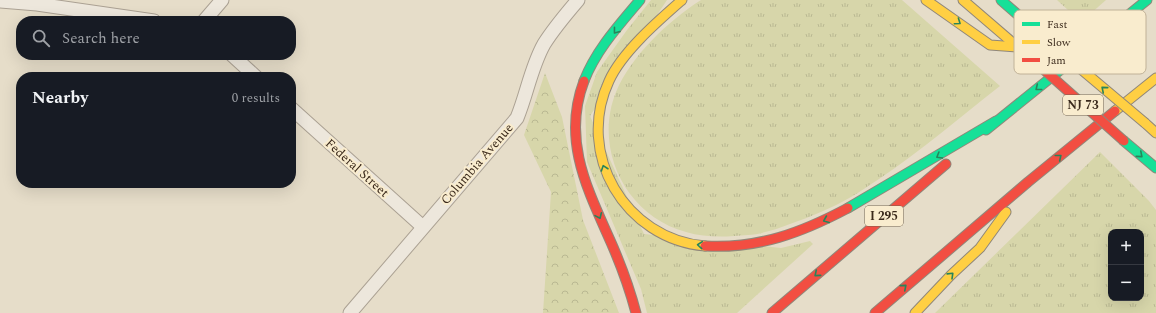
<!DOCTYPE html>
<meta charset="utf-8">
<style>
:root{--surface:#171b24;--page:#242831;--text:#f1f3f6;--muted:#9ea1a6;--line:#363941}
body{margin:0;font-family:Spectral,serif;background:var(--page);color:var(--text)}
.controls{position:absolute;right:12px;bottom:12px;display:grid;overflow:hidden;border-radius:8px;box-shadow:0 4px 16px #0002}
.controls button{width:36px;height:36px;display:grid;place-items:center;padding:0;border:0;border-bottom:1px solid var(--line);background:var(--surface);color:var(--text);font:20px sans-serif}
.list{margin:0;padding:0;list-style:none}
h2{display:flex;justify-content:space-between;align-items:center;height:52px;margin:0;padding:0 16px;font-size:17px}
h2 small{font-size:13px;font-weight:400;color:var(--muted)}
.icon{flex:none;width:22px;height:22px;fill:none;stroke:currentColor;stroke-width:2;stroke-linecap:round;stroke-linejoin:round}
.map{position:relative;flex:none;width:1156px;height:313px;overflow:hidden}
.search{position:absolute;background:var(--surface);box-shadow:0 4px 16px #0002;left:16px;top:16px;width:280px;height:44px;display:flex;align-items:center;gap:10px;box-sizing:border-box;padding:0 14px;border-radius:16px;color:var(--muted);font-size:15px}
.panel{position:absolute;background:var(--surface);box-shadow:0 4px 16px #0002;left:16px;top:72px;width:280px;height:116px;border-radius:16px}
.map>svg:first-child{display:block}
</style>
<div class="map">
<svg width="1156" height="313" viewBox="0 0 1156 313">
<defs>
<pattern id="grass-tufts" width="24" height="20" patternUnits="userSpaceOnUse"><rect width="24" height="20" fill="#d7d6aa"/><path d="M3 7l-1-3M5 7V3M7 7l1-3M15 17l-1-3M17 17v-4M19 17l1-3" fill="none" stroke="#b9b892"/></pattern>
<pattern id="forest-crowns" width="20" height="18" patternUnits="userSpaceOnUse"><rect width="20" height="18" fill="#d7d6aa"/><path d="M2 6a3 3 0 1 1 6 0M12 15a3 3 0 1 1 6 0" fill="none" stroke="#b9b892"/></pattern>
</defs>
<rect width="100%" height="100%" fill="#e6ddc9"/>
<g fill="url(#grass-tufts)" fill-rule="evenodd">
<path d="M651 0H667L590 116 644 234 781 248 810 241 813 244 737 313H647L641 289 587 162 585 106 597 72 627 30Z"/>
<path d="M701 0H902L1000 86C960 117 921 151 879 179 869 185 860 192 851 197 832 208 810 217 790 224 777 229 762 234 748 235 727 237 706 238 686 232 626 216 593 149 616 92 631 56 668 21 701 0Z"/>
<path d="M1057 0H1106L1081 22Z"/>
<path d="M1100 152 1149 201 1156 210V313H935ZM1111 232H1141V298H1111Z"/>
</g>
<path fill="url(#forest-crowns)" d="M545 73 562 117 583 220 619 313H543L551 192 524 135Z"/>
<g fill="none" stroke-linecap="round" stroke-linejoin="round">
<defs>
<g id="street">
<path d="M0 1 37 4 154 21"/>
<path d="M204 21 222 0"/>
<path d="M232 55 256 77"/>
<path d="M291 108 423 227"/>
<path d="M350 313 517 118C527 94 531 67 544 44 554 28 566 14 578 0"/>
</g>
<g id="fast">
<path d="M1001 0 1050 43"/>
<path d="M584 81C596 50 619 25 640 0"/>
<path d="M986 130 1147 0"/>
<path d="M1124 141 1156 168"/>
<path d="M848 208 996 121"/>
</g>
<g id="slow">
<path d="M682 0C658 21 622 52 609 81 575 154 625 239 705 246"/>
<path d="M926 0 990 45 1017 47"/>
<path d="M963 0 1042 68"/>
<path d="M1115 111 1156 78"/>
<path d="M1145 123 1156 133"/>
<path d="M915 313 951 275 980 248 1006 212"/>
</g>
<g id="jam">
<path d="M584 81C561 142 589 192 613 247 622 268 630 290 636 313"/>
<path d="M705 246C758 249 801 233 848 208"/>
<path d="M772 313 946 164"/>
<path d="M875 313 1028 182 1115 111"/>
</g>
</defs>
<use href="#street" stroke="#aba193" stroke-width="15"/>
<use href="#fast" stroke="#90877a" stroke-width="11"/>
<use href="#slow" stroke="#90877a" stroke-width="11"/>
<use href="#jam" stroke="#90877a" stroke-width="11"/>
<use href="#street" stroke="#ede7dc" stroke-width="13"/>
<use href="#fast" stroke="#16e098" stroke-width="9"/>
<use href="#slow" stroke="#ffcf43" stroke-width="9"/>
<use href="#jam" stroke="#f24e42" stroke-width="9"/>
<defs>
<path id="slow-bridge" d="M1050 43 1145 123"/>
<path id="jam-bridge" d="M1042 68 1124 141"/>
</defs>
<use href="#slow-bridge" stroke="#90877a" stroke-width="11" stroke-linecap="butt"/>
<use href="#jam-bridge" stroke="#90877a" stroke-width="11" stroke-linecap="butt"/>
<use href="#slow-bridge" stroke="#ffcf43" stroke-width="9"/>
<use href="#jam-bridge" stroke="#f24e42" stroke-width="9"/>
</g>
<defs><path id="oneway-chevron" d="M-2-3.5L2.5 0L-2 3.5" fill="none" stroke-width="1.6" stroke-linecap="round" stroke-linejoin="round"/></defs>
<g stroke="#28845a">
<use href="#oneway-chevron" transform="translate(958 22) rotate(35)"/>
<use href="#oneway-chevron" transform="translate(616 31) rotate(128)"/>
<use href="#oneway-chevron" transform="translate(1038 88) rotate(141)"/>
<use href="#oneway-chevron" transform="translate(1104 89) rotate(-140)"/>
<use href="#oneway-chevron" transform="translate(1140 155) rotate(41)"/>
<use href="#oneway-chevron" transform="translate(939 156) rotate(149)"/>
<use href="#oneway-chevron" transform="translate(1059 157) rotate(-39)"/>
<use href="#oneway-chevron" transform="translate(604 168) rotate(-109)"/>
<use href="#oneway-chevron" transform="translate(599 216) rotate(66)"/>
<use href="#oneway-chevron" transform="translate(826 220) rotate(157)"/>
<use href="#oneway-chevron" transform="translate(700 245) rotate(-175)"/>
<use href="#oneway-chevron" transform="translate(817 274) rotate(140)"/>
<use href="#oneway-chevron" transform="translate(951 275) rotate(-44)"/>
<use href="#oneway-chevron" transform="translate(904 287) rotate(-41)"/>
</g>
<g text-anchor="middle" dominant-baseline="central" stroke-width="4" stroke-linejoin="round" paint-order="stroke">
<g fill="#f9ecce" stroke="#736451" stroke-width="1">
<rect x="1063" y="95" width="40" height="20" rx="3"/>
<rect x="865" y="206" width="38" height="20" rx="3"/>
</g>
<g font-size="12" font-weight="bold" fill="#3a291b">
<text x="1083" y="105">NJ 73</text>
<text x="884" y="216">I 295</text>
</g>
<g font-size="13" fill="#3a291b" stroke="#f9ecce">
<text transform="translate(477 164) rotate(-49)">Columbia Avenue</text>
<text transform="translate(357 168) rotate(42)">Federal Street</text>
</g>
</g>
<rect x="1014" y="10" width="132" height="64" rx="6" fill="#f9ecce" stroke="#c0b298" stroke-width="1"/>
<rect x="1022" y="22" width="18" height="4" fill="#16e098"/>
<rect x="1022" y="40" width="18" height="4" fill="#ffcf43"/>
<rect x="1022" y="58" width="18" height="4" fill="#f24e42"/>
<g font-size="11" fill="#3a291b">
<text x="1047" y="28">Fast</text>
<text x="1047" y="46">Slow</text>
<text x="1047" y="64">Jam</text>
</g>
</svg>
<div class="controls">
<button>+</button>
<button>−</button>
</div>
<div class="search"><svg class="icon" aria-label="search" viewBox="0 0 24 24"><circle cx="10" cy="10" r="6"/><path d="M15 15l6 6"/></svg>Search here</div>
<section class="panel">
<h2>Nearby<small>0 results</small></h2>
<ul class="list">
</ul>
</section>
</div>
